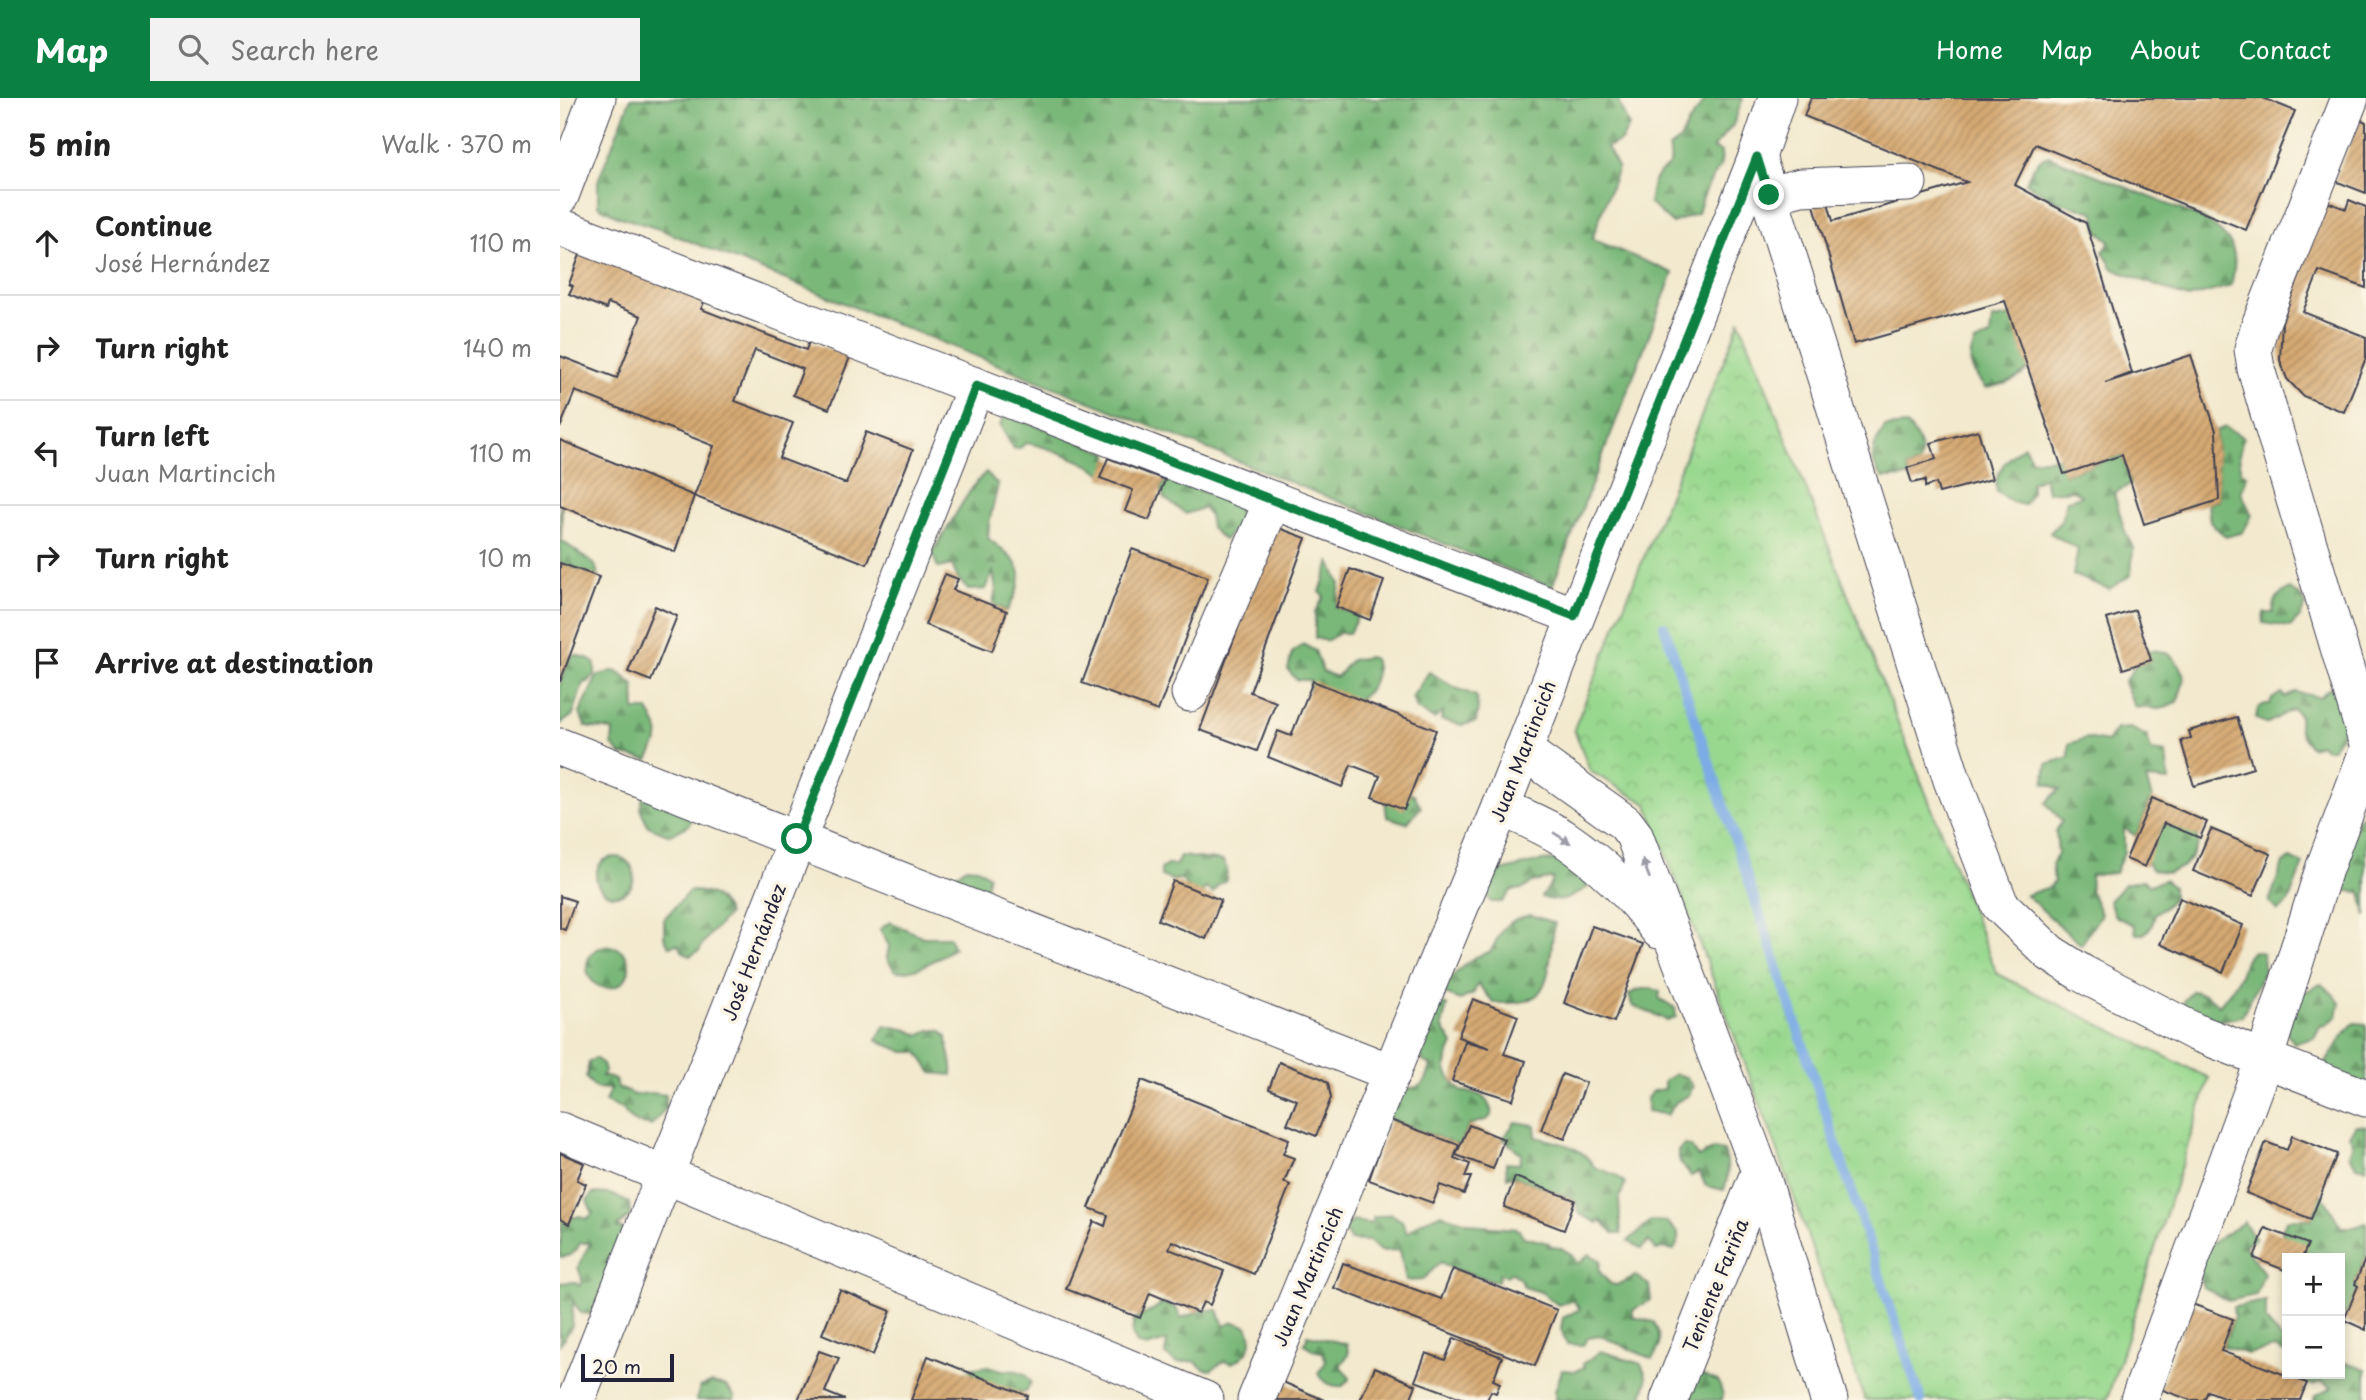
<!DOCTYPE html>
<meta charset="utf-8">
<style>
:root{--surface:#fff;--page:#f2f2f2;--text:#222;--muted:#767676;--line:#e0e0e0;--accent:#0b8043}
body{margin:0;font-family:"Playpen Sans",sans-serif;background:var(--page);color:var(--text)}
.controls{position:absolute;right:21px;bottom:21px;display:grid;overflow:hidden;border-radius:0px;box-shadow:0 4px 10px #0003}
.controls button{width:63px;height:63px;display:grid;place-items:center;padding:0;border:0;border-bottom:2px solid var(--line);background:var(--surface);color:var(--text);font:35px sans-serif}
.scale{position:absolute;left:21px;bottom:18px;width:93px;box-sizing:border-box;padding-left:7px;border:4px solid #22223b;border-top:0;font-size:19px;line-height:24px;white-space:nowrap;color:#22223b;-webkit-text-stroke:5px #fcf5e5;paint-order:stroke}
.stop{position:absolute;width:21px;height:21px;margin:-16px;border:5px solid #0b8043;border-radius:50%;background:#fff}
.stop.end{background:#0b8043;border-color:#fff;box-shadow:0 2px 7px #0008}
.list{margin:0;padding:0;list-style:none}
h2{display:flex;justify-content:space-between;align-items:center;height:91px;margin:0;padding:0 28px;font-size:30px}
h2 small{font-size:23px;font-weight:400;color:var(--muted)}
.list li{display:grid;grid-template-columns:46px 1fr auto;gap:21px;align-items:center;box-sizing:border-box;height:105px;padding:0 28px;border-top:2px solid var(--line)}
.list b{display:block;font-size:26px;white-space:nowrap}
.list p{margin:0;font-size:23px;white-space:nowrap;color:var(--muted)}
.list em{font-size:23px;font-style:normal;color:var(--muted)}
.icon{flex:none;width:38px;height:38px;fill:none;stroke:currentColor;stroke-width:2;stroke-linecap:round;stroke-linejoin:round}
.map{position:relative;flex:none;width:1806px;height:1302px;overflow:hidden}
header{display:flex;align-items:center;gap:42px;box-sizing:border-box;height:98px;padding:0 35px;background:var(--accent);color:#fff}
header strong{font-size:33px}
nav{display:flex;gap:38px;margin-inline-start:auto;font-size:24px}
.search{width:490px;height:63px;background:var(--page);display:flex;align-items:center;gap:18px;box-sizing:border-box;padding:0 24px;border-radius:0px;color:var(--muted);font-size:26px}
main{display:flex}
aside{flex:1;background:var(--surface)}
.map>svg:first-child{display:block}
</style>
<header>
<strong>Map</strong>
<div class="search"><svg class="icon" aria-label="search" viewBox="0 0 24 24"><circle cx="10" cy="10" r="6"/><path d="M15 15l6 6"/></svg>Search here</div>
<nav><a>Home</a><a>Map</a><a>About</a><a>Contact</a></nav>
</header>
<main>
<aside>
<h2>5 min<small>Walk · 370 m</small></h2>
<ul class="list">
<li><svg class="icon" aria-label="ahead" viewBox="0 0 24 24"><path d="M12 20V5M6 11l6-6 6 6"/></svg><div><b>Continue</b><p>José Hernández</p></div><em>110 m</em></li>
<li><svg class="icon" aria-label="right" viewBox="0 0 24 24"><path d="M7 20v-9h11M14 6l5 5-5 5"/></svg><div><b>Turn right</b></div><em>140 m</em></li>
<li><svg class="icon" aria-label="left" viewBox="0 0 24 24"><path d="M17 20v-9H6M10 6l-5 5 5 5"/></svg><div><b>Turn left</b><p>Juan Martincich</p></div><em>110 m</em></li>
<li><svg class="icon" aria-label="right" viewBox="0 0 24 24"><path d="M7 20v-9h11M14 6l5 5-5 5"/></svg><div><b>Turn right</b></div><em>10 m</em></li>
<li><svg class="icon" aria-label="arrive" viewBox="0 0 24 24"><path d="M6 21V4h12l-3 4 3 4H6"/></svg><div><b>Arrive at destination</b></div></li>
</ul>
</aside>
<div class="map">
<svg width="1806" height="1302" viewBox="0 0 1806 1302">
<defs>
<pattern id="forest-firs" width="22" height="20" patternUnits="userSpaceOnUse" patternTransform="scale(1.75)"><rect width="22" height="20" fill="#7ab879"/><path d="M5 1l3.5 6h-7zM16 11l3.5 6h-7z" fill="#649564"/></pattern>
<pattern id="park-crowns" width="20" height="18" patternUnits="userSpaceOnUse" patternTransform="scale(1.75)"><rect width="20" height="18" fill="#98d88e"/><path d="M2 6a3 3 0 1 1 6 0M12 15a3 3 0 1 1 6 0" fill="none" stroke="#83b97b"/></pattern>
<pattern id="building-hatch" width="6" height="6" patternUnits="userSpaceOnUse" patternTransform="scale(1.75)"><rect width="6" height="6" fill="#d5a972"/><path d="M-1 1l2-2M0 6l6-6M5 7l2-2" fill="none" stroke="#ac895f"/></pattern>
</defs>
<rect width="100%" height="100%" fill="#fcf5e5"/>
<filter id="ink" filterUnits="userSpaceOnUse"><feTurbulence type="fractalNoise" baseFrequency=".0143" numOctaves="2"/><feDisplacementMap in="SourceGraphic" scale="14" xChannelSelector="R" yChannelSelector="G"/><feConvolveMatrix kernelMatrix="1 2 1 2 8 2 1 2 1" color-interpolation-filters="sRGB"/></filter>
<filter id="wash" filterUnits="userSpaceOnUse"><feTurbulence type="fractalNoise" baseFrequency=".00686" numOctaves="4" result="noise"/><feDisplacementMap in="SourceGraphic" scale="28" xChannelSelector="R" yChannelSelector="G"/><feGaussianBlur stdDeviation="1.57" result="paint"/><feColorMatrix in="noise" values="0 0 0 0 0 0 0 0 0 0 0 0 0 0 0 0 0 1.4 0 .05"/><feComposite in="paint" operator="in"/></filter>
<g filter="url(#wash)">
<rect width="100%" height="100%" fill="#f2e9ce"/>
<g fill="url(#forest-firs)" stroke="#4e6d5a" stroke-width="2">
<path d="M71 0H1059V6L1069 28 1061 43 1047 49 1058 70 1032 141 1113 175 992 489 99 131 57 118 38 108V83Z"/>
<path d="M1147 0H1183L1173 27 1153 50 1161 54C1163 72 1155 73 1149 86 1144 95 1141 105 1138 115L1112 125 1089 105C1091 98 1091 89 1094 83 1102 66 1115 75 1109 50L1120 42 1129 24Z"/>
<path d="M1489 58 1644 121C1674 143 1679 151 1671 188L1628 200 1553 171 1543 154 1550 143 1538 133 1534 114 1493 102 1466 85C1471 72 1475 62 1489 58Z"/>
<path d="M1451 218 1469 270C1458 283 1442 287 1425 290 1412 272 1405 266 1415 245L1430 238 1432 221Z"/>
<path d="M446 316 548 355V370L543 376C527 364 486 348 466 345L459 351 453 350 440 327Z"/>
<path d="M1347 327C1358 340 1364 349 1359 366L1347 370 1350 379 1323 380C1306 360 1313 348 1325 329Z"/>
<path d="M1665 329 1683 339 1679 357 1681 373 1687 378 1681 394 1692 417 1683 434 1666 439 1650 424 1648 406 1659 402 1656 333Z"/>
<path d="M1464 348 1472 362 1499 360 1505 376 1562 357 1571 386 1554 395 1564 431 1573 450 1571 477 1549 491 1513 477 1518 451 1490 435 1501 423 1507 402 1521 398 1514 392 1487 394 1484 379 1471 385V395L1464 407 1452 404 1437 394C1432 374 1449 359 1464 348Z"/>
<path d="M426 374 438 387 429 425 428 440C460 467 471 470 447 513L433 505 436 492 433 474 426 491 408 492 398 481 392 467 378 470 372 454C392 427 403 397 426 374Z"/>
<path d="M609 381 685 410 678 428 664 442 651 430 649 417 643 410 626 416 604 400 601 390Z"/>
<path d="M0 408 2 409 1 442 35 467 39 479 0 465Z"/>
<path d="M770 464 780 486 776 509 798 518 789 535H780L766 543 755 540V515L764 498 760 494Z"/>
<path d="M1730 491 1739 497 1746 507 1740 519 1730 529 1703 525 1704 515H1713C1714 502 1717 496 1730 491Z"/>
<path d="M743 546 755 553 763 574 777 579 791 562 809 559 814 561C822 582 805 598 790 610L749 602 750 582H737L728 572 732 555Z"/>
<path d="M1588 552C1611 552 1617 561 1625 580L1617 604 1600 611 1575 609 1564 584 1576 567 1591 562Z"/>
<path d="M15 557 27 560 35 566V576L28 584 23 585 13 617 0 626V586L10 559Z"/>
<path d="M52 573 58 574 74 587 75 612H88C102 634 102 639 88 662L61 657 52 647 53 633C44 629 35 632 25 628L20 615 37 578Z"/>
<path d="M869 574 896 590 916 598 918 610 916 624 902 627 881 622 883 614 874 621 857 611 852 599Z"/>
<path d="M1770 590 1780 595 1787 629 1772 650 1766 651 1760 646 1751 649C1741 639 1737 632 1740 618L1733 611 1706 626 1696 620 1698 610 1705 606H1710L1712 601 1721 595 1725 599 1735 594 1759 599Z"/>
<path d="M1570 630 1587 638 1591 653 1606 655 1609 683 1586 681 1592 700 1576 738 1564 730V754L1555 775 1531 777 1530 792 1541 816 1521 847 1466 797 1490 789 1494 783 1492 766 1498 756 1496 733 1502 723 1486 705 1500 691 1484 685 1487 666 1509 659V646L1527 640 1547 644 1556 631Z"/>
<path d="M836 691 854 696 861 709 847 725 827 719 825 702Z"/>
<path d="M84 695 137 712 128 728 110 737 88 728 80 710Z"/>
<path d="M1806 715V818L1801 794 1787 793 1776 787 1797 721Z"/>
<path d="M1601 717 1635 730 1638 746 1631 760 1622 769 1608 775 1591 771 1581 755Z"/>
<path d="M620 758 663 763 667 771 666 782 658 787 653 795 646 790 640 796 627 789 622 781 612 782 601 778V771L607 767H616Z"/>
<circle cx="55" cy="778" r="19"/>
<path d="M1013 760 1026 768 1028 789C1011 800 1000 806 981 799L991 787 993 780 973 784 963 791 952 792 942 804H931L922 787 937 774 981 763Z"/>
<path d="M1731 760 1743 766 1728 805 1718 813 1709 804 1723 765Z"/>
<path d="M406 769 418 770 429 778 425 794 417 805 395 791 396 777Z"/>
<path d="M1583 782 1590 787 1604 782 1613 789V800L1603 811 1595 815 1592 828 1584 836H1576L1574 827 1555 818 1549 803 1565 786Z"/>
<path d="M129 793C149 793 160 798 168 816 160 828 143 840 140 852L130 858 122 853 118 846 109 848 104 839V821Z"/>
<path d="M970 817 995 825C989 847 994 887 973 900 963 906 945 905 934 905L918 886 913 896 900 902 885 896 883 886 913 860 931 853C943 829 944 824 970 817Z"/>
<path d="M330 824 363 839H389L394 850C376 861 357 876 335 873L327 860 329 848 320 831Z"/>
<circle cx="48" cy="869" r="21"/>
<path d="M1694 853 1703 855 1704 873 1682 918 1649 925 1624 908V903L1632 893 1646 897 1659 907C1667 898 1675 888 1680 877 1685 867 1682 859 1694 853Z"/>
<path d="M1761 886 1772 895 1780 905 1777 918 1766 927 1760 928 1754 940 1734 945 1723 929 1741 896Z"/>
<path d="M1091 890 1100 894 1099 900 1115 910 1116 919 1107 923C1094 914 1085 915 1072 907L1069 897 1076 892Z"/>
<path d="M869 905 887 907 882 928 893 946C882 969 883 975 901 993 918 995 928 997 932 1016L928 1021 909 1027 899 1047 830 1022 829 991C853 989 865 996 871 967L864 964 858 956Z"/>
<path d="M1794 925 1806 926V997L1761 972C1772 957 1780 938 1794 925Z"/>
<path d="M325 927 348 932 359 937 370 932H380L387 939C387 953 394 964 392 977L372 975 358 954H344L316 942Z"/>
<path d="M35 960 43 966 45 974 42 978 55 981 57 989 74 997 90 995 106 997V1010L91 1028C79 1025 69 1025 64 1012L45 1004 50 991 35 990 26 980 29 964Z"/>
<path d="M1115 976 1126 979 1133 989 1129 997 1116 1004 1107 1017 1087 1013V1000L1093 993 1104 991V983Z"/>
<path d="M955 1024 975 1027 976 1039C998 1044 1023 1048 1034 1069L1056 1077 1065 1085 1059 1102 1061 1136H1054L1041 1122 1038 1125 1020 1116 1015 1102 956 1079H947L946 1065 959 1066 962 1056 943 1041Z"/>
<path d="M1796 1027 1806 1028V1070L1796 1068 1789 1057 1793 1045 1789 1037Z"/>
<path d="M1124 1047 1131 1049 1138 1059 1154 1051 1164 1053C1169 1067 1169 1079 1164 1092L1146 1088 1139 1074 1131 1078 1120 1064 1118 1053Z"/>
<path d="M33 1095 51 1096 69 1105 70 1118 57 1129 68 1133 32 1216 21 1215 13 1203 12 1228 0 1246V1185L15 1184 19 1188C25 1181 20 1176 18 1169L30 1145H20C16 1154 11 1159 0 1159L2 1122 20 1118 27 1121 33 1115 27 1103Z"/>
<path d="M1761 1095 1781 1129H1795L1806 1125V1159L1795 1186 1798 1188 1786 1218 1780 1210V1160H1742L1745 1152 1724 1142 1722 1131 1728 1121H1751Z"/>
<path d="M831 1116 842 1123 847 1135 860 1124 881 1116 921 1128 958 1131 964 1139 989 1145 991 1149C1004 1149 1011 1155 1018 1166L1029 1156 1040 1162 1039 1173 1050 1186 1057 1187 1076 1178 1089 1187 1091 1202 1073 1212V1219L1094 1224C1101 1238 1102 1248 1092 1261L1041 1238 1028 1240 1023 1247 1007 1246 1001 1231 1003 1220 1020 1211 1013 1202 998 1207 981 1194 964 1189 961 1182 951 1174 947 1178 939 1176 938 1184 893 1171 881 1164 862 1182 846 1183 840 1152 820 1153 809 1143 790 1142 783 1129 794 1123 811 1126 813 1120Z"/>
<path d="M1091 1123 1107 1124 1118 1135V1144L1114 1152 1103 1150 1096 1152 1089 1143 1081 1151 1068 1143Z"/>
<path d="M1684 1124 1695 1141 1685 1147 1690 1157 1704 1175 1696 1197 1668 1203 1643 1189 1636 1169 1649 1147Z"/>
<path d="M1706 1203V1223L1727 1247V1257L1715 1250 1687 1256 1663 1248 1674 1220 1673 1209Z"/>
<path d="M602 1205 616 1210 621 1220 644 1212H658L664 1228 674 1224 687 1228C696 1245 689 1257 672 1265L664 1263 651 1272 644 1271 634 1263 617 1265 605 1257 607 1243 586 1249 577 1246 572 1235 574 1223C584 1216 594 1213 602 1205Z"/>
<path d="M748 1237 787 1246 788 1257 780 1268 790 1280 783 1288C771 1289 765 1285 758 1275L766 1264 763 1254 756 1253 744 1246Z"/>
<path d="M1041 1253 1081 1266C1089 1280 1087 1287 1080 1302H995V1293L1002 1272 1015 1273 1025 1269 1023 1266Z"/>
<path d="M1780 1263 1806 1271V1302H1754L1755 1298 1772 1290 1762 1284 1752 1287 1730 1276H1780Z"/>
<path d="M428 1268 442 1272 457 1273 465 1276 471 1284 466 1294C444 1295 423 1289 409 1271Z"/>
<path d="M1141 1277 1158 1283 1163 1297 1162 1302H1122L1127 1278Z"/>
<path d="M151 1285 166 1288 175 1299 174 1302H136L140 1289Z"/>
</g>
<path fill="url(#park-crowns)" stroke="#5d7d64" stroke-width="2" d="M1180 223 1437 876 1649 980 1547 1302H1305L1216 1048 1087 706 1030 673 1014 631Z"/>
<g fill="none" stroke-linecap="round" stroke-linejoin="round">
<path stroke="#7babe5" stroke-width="10" d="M1104 528 1361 1302"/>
</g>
<g id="blocks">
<g fill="url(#building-hatch)">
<path d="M1251 0H1703L1735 13 1686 132 1475 46 1455 87 1526 125 1572 275 1545 285 1631 257 1656 333 1659 402 1584 426 1562 357 1504 376 1445 203 1294 246 1252 100 1266 97 1273 123 1407 84 1244 18Z"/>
<path d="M1800 21 1806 24V95L1775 83Z"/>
<path d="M1789 102 1806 109V190L1759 173 1743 214 1806 239V260L1784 314 1743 298 1727 281 1720 262 1722 224 1767 104 1786 111Z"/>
<path d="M21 154 145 202 141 211 246 252 249 244 290 259 269 311 233 297 243 271 195 252 175 303 233 325 219 360 286 386 306 334 353 352 307 466 134 398 115 454 0 408V342L134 398 154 348 15 293 0 330V258L57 280 81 218 48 205 46 211 9 196 13 188 9 186Z"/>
<path d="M1418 332 1432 381 1379 395 1376 385 1365 389V382L1352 385 1347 370 1376 361 1371 345Z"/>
<path d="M548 360 605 382 589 422 565 413 573 392 540 380Z"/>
<path d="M716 429 746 440 690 594 716 604 697 653 640 632Z"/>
<path d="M572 451 648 479 598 613 522 585Z"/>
<path d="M0 465 39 479 0 584Z"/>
<path d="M790 471 824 483 810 522 776 509Z"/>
<path d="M385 476 398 481 393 492 447 513 432 553 365 527Z"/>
<path d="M95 508 117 518 91 583 68 574Z"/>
<path d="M1575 512 1591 562 1563 571 1547 521Z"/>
<path d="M753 583 876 632 844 712 812 699 820 678 791 667 782 689 708 659 718 633 731 638Z"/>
<path d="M1677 619 1693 670 1634 688 1621 643 1631 640 1629 633Z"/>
<path d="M1592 700 1647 724 1640 740 1604 725 1585 769 1566 761Z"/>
<path d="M1651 731 1711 756 1693 798 1633 773Z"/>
<path d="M613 783 661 802 646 841 598 822Z"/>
<path d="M0 798 15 803 5 832 0 830Z"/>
<path d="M1620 800 1683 827 1663 874 1600 846Z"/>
<path d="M1032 828 1083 846 1054 924 1004 905Z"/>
<path d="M913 901 958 918 944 956 966 963 953 1002 892 983 905 943 930 950 898 939Z"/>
<path d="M719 964 761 980 768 985 771 1000 756 1038 727 1026 737 1002 709 991Z"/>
<path d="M1002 976 1026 985 1005 1041 981 1032Z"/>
<path d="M582 982 729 1041 723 1056 734 1060 724 1084 730 1087 694 1176 612 1143 609 1151 664 1173 650 1207 643 1204 638 1215 590 1195 580 1220 506 1191 534 1123 545 1128 548 1117 529 1110Z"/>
<path d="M830 1022 899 1047 894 1060 910 1066 905 1079H911L904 1096 880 1087 873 1105 809 1082Z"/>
<path d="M909 1027 944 1041 933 1071 896 1057Z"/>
<path d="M1732 1038 1777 1056 1751 1121 1686 1095 1706 1044 1727 1052Z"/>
<path d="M0 1055 24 1065 17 1082 26 1086 9 1126 0 1121Z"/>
<path d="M955 1079 1015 1102 1004 1132 944 1109Z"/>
<path d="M1705 1130 1748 1146 1742 1160H1727V1173L1694 1160Z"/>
<path d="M1806 1159V1232L1784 1222 1798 1188 1795 1186Z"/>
<path d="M783 1165 881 1201 893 1171 997 1212 975 1268 774 1190Z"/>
<path d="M280 1192 331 1213 313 1257 262 1236Z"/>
<path d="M1632 1206 1673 1221 1661 1253 1747 1285 1740 1302H1671L1648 1293 1644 1302H1630L1600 1291Z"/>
<path d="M894 1240 942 1259 933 1282 940 1285 936 1295 931 1293 927 1302H907L855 1283 866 1255 885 1262Z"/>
<path d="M259 1253 279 1260 265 1294 285 1302H238Z"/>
<path d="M368 1258 468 1298 466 1302H351Z"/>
<path d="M815 1269 856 1287 850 1302H800Z"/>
<path d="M723 1284 764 1302H715Z"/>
</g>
</g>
</g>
<g filter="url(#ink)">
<use href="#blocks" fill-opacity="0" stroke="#414051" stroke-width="2"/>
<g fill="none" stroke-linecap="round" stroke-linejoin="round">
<defs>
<g id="minor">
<path d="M1790 0 1699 230 1693 251 1696 271 1806 640"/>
<path d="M1197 59 1392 682 1440 807 1490 855 1523 876 1635 934 1806 1000"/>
<path d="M1209 97 1241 89 1348 85"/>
<path d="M0 98 37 0"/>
<path d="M0 129 1015 518"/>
<path d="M630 595 713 402"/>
<path d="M0 649 832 975"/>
<path d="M963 652 1065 725 1074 737 1200 1073 1269 1302"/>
<path d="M941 709C962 719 986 728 1005 741 1042 766 1073 797 1099 832"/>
<path d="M0 1033 645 1302"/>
<path d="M16 1302 416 288"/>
<path d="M696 1302 941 709 1197 59 1217 0"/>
<path d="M1109 1302 1200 1073"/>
<path d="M1579 1302 1704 962 1764 771 1806 658"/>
</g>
</defs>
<use href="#minor" stroke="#414051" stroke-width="39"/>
<use href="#minor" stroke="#fff" stroke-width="37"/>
</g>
<defs><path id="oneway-solid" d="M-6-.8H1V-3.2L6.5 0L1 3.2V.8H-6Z" transform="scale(1.75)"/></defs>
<g fill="#9c9ca7">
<use href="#oneway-solid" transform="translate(1002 740) rotate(32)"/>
<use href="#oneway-solid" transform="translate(1086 771) rotate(-111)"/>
</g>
</g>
<g fill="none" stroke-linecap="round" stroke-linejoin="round" filter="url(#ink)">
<path stroke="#0b8043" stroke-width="9" d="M237 741 416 288 1014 518 1197 59 1209 97"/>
</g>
<g text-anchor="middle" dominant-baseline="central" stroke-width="7" stroke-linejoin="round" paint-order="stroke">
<g font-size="19" fill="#22223b" stroke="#fcf5e5">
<text transform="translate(962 653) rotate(-69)">Juan Martincich</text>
<text transform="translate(193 854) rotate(-69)">José Hernández</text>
<text transform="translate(747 1178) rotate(-67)">Juan Martincich</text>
<text transform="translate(1155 1187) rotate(-68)">Teniente Fariña</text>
</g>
</g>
</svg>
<div class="controls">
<button>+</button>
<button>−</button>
</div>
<div class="scale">20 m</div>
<div class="stop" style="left:237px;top:741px"></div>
<div class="stop end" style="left:1209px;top:97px"></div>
</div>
</main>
